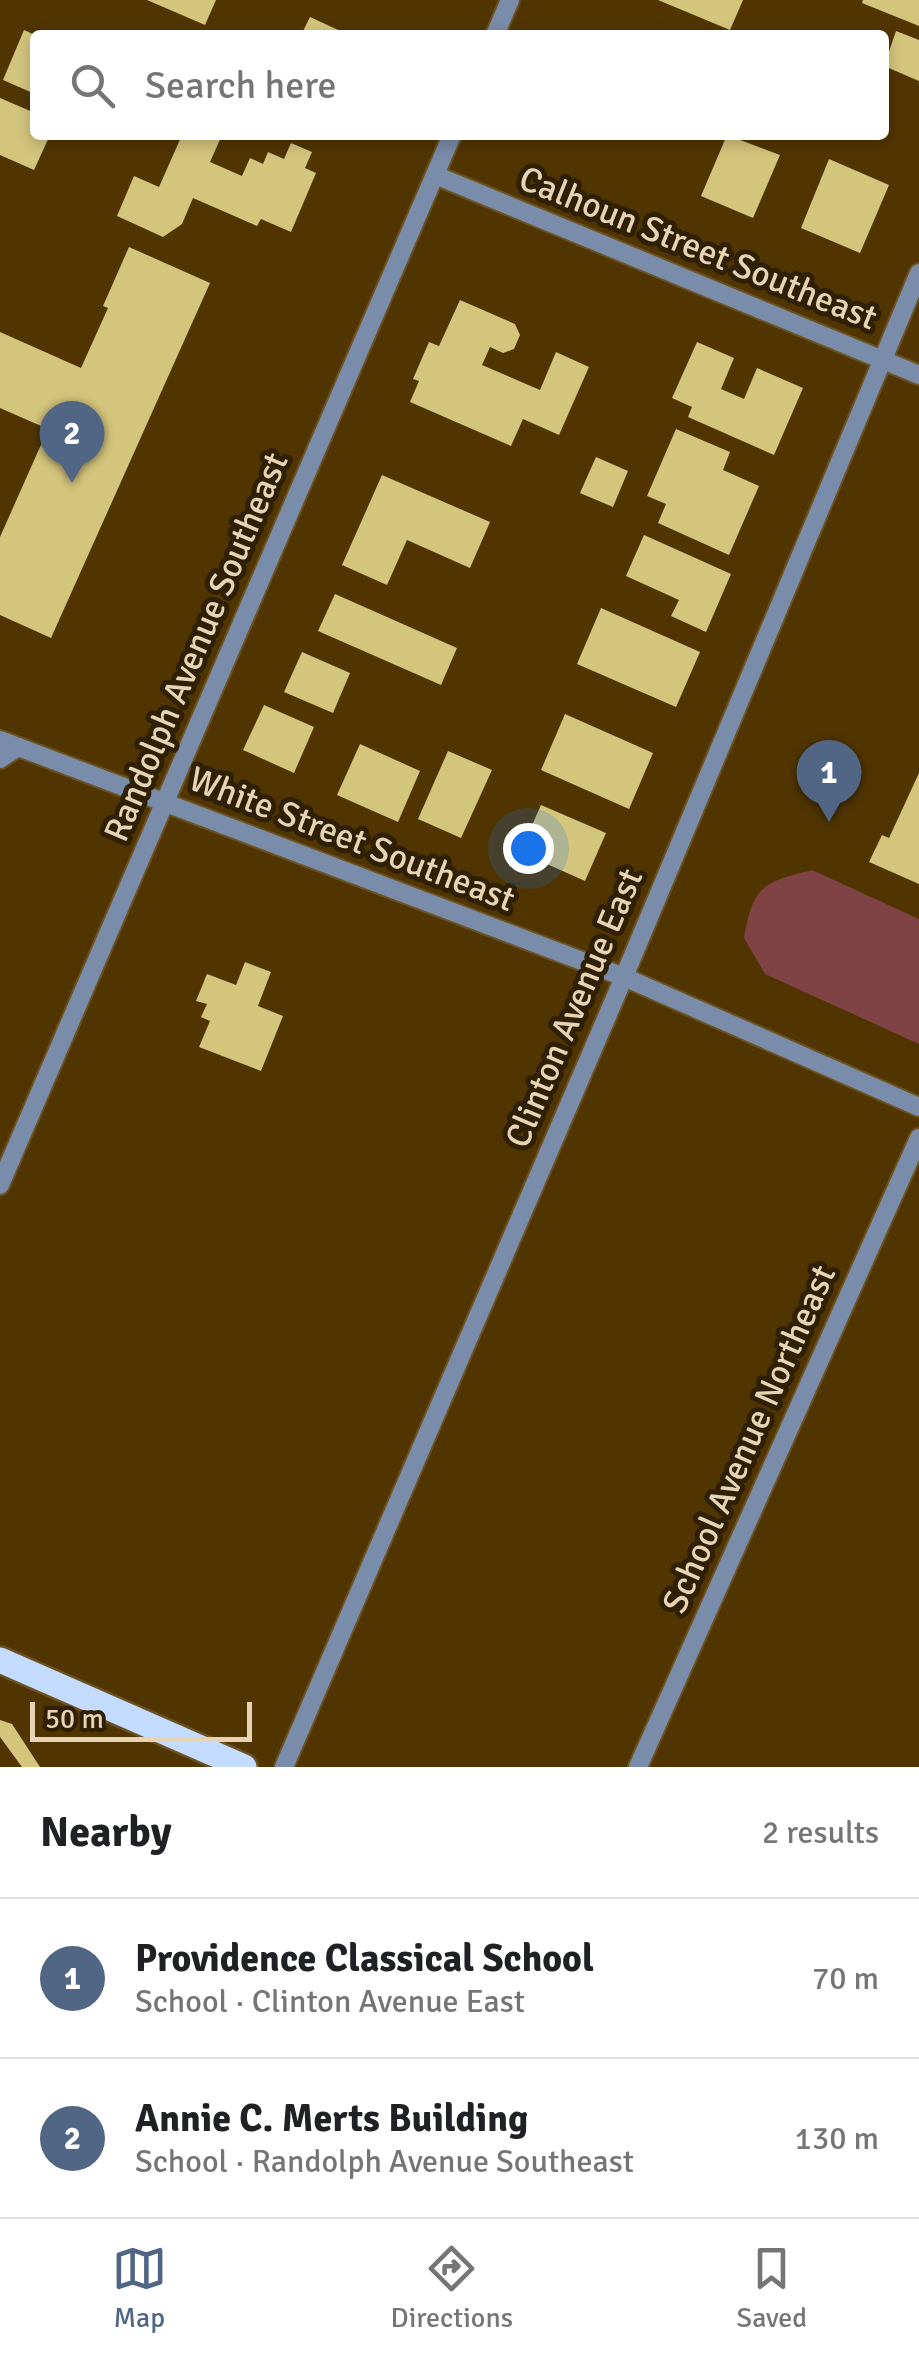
<!DOCTYPE html>
<meta charset="utf-8">
<style>
:root{--surface:#fff;--page:#f2f2f2;--text:#202124;--muted:#757577;--line:#e0e0e0;--accent:#516585}
body{margin:0;font-family:Signika,sans-serif;background:var(--page);color:var(--text)}
.scale{position:absolute;left:30px;bottom:25px;width:222px;box-sizing:border-box;padding-left:10px;border:5px solid #e8d4b5;border-top:0;font-size:28px;line-height:35px;white-space:nowrap;color:#e8d4b5;-webkit-text-stroke:8px #2f1f04;paint-order:stroke}
.you{position:absolute;left:528px;top:848px;width:35px;height:35px;margin:-25px;border:8px solid #fff;border-radius:50%;background:#1a73e8;box-shadow:0 0 0 15px #1a73e833}
.badge{display:grid;place-items:center;width:65px;height:65px;border-radius:50%;background:var(--accent);color:#fff;font-size:32px;font-weight:700}
.pin{position:absolute;translate:-50% -82px;filter:drop-shadow(0 2px 5px #0008)}
.pin::after{content:'';position:absolute;top:52px;width:35px;height:30px;background:inherit;clip-path:polygon(0 0,100% 0,50% 100%)}
.list{margin:0;padding:0;list-style:none}
h2{display:flex;justify-content:space-between;align-items:center;height:130px;margin:0;padding:0 40px;font-size:42px}
h2 small{font-size:32px;font-weight:400;color:var(--muted)}
.list li{display:grid;grid-template-columns:65px 1fr auto;gap:30px;align-items:center;box-sizing:border-box;height:160px;padding:0 40px;border-top:2px solid var(--line)}
.list b{display:block;font-size:38px;white-space:nowrap}
.list p{margin:0;font-size:32px;white-space:nowrap;color:var(--muted)}
.list em{font-size:32px;font-style:normal;color:var(--muted)}
.icon{flex:none;width:55px;height:55px;fill:none;stroke:currentColor;stroke-width:2;stroke-linecap:round;stroke-linejoin:round}
.map{position:relative;flex:none;width:919px;height:1767px;overflow:hidden}
.search{position:absolute;background:var(--surface);box-shadow:0 5px 15px #0003;left:30px;right:30px;top:30px;height:110px;display:flex;align-items:center;gap:25px;box-sizing:border-box;padding:0 35px;border-radius:10px;color:var(--muted);font-size:38px}
.sheet{height:450px;background:var(--surface)}
nav{display:flex;justify-content:space-around;align-items:center;box-sizing:border-box;height:140px;border-top:2px solid var(--line);background:var(--surface);font-size:28px;color:var(--muted)}
nav a{display:grid;justify-items:center;gap:5px}
nav .on{color:var(--accent)}
.map>svg:first-child{display:block}
</style>
<div class="map">
<svg width="919" height="1767" viewBox="0 0 919 1767">
<rect width="100%" height="100%" fill="#513500"/>
<path fill="#7f4245" d="M812 870 919 919V1044L765 974 744 938C753 886 763 882 812 870Z"/>
<g fill="#d4c57c">
<path d="M147 0H216L205 25Z"/>
<path d="M658 0H743L730 30Z"/>
<path d="M863 0H919V26L862 3Z"/>
<path d="M310 17 349 35H301Z"/>
<path d="M24 30 35 35V94L3 80Z"/>
<path d="M896 31 919 40V81L884 66Z"/>
<path d="M0 98 35 113V135H50L34 170 0 155Z"/>
<path d="M182 135H222L210 162 242 176 250 158 263 164 268 152 284 159 291 143 312 152 305 168 316 173 291 232 261 219 257 226 193 198 182 224 163 237 117 216 134 176 159 187Z"/>
<path d="M727 135 780 155 753 218 701 196Z"/>
<path d="M829 159 889 185 860 253 801 228Z"/>
<path d="M129 247 210 283 51 638 0 615V537L48 429 0 408V332L81 368 108 308 103 306Z"/>
<path d="M460 300 515 324 520 335 514 349 503 353 490 347 482 365 540 390 556 352 589 367 559 435 523 419 511 446 410 402 419 381 413 379 429 342 439 346Z"/>
<path d="M697 342 734 358 721 389 744 399 757 368 803 388 774 455 688 417 692 407 672 398Z"/>
<path d="M676 429 730 452 723 470 759 486 729 555 658 523 666 504 647 496Z"/>
<path d="M596 457 628 471 613 507 580 493Z"/>
<path d="M382 475 490 522 470 568 407 540 387 585 342 565Z"/>
<path d="M644 535 731 574 706 632 671 616 679 600 626 576Z"/>
<path d="M335 594 457 648 441 685 318 631Z"/>
<path d="M601 608 700 652 676 707 577 664Z"/>
<path d="M302 652 350 673 333 713 284 692Z"/>
<path d="M264 705 314 727 294 773 243 750Z"/>
<path d="M565 714 653 753 629 809 541 770Z"/>
<path d="M360 744 420 771 398 822 337 795Z"/>
<path d="M448 751 492 770 461 838 418 819Z"/>
<path d="M919 773V884L869 862 882 835 889 838Z"/>
<path d="M541 805 606 833 585 881 520 852Z"/>
<path d="M245 962 271 972 258 1006 283 1016 261 1071 199 1047 210 1021 201 1017 207 1004 196 1001 207 974 236 985Z"/>
<path d="M0 1720 12 1724 40 1767H22L0 1737Z"/>
</g>
<g fill="none" stroke-linecap="round" stroke-linejoin="round">
<defs>
<g id="minor">
<path d="M495 35 510 0"/>
<path d="M435 175 919 375"/>
<path d="M0 740 624 977 919 1107"/>
<path d="M0 759 18 747"/>
<path d="M0 1185 452 135"/>
<path d="M284 1767 624 977 919 273"/>
<path d="M638 1767 919 1138"/>
</g>
<path id="major" d="M0 1660 244 1767"/>
</defs>
<use href="#minor" stroke="#6c5221" stroke-width="22"/>
<use href="#major" stroke="#6c5221" stroke-width="30"/>
<use href="#minor" stroke="#798ca9" stroke-width="18"/>
<use href="#major" stroke="#c4dcff" stroke-width="25"/>
</g>
<g text-anchor="middle" dominant-baseline="central" stroke-width="10" stroke-linejoin="round" paint-order="stroke">
<g font-size="35" fill="#e8d4b5" stroke="#2f1f04">
<text transform="translate(698 248) rotate(22)">Calhoun Street Southeast</text>
<text transform="translate(196 647) rotate(-67)">Randolph Avenue Southeast</text>
<text transform="translate(352 839) rotate(21)">White Street Southeast</text>
<text transform="translate(574 1008) rotate(-67)">Clinton Avenue East</text>
<text transform="translate(749 1439) rotate(-66)">School Avenue Northeast</text>
</g>
</g>
</svg>
<div class="scale">50 m</div>
<div class="you"></div>
<div class="pin badge" style="left:829px;top:822px">1</div>
<div class="pin badge" style="left:72px;top:483px">2</div>
<div class="search"><svg class="icon" aria-label="search" viewBox="0 0 24 24"><circle cx="10" cy="10" r="6"/><path d="M15 15l6 6"/></svg>Search here</div>
</div>
<section class="sheet">
<h2>Nearby<small>2 results</small></h2>
<ul class="list">
<li><span class="badge">1</span><div><b>Providence Classical School</b><p>School · Clinton Avenue East</p></div><em>70 m</em></li>
<li><span class="badge">2</span><div><b>Annie C. Merts Building</b><p>School · Randolph Avenue Southeast</p></div><em>130 m</em></li>
</ul>
</section>
<nav>
<a class="on"><svg class="icon" aria-label="map" viewBox="0 0 24 24"><path d="M3 6l6-2 6 2 6-2v14l-6 2-6-2-6 2zM9 4v14M15 6v14"/></svg>Map</a>
<a><svg class="icon" aria-label="directions" viewBox="0 0 24 24"><path d="M12 3l9 9-9 9-9-9zM9 14v-3h6M13 9l2 2-2 2"/></svg>Directions</a>
<a><svg class="icon" aria-label="saved" viewBox="0 0 24 24"><path d="M7 4h10v16l-5-4-5 4z"/></svg>Saved</a>
</nav>
